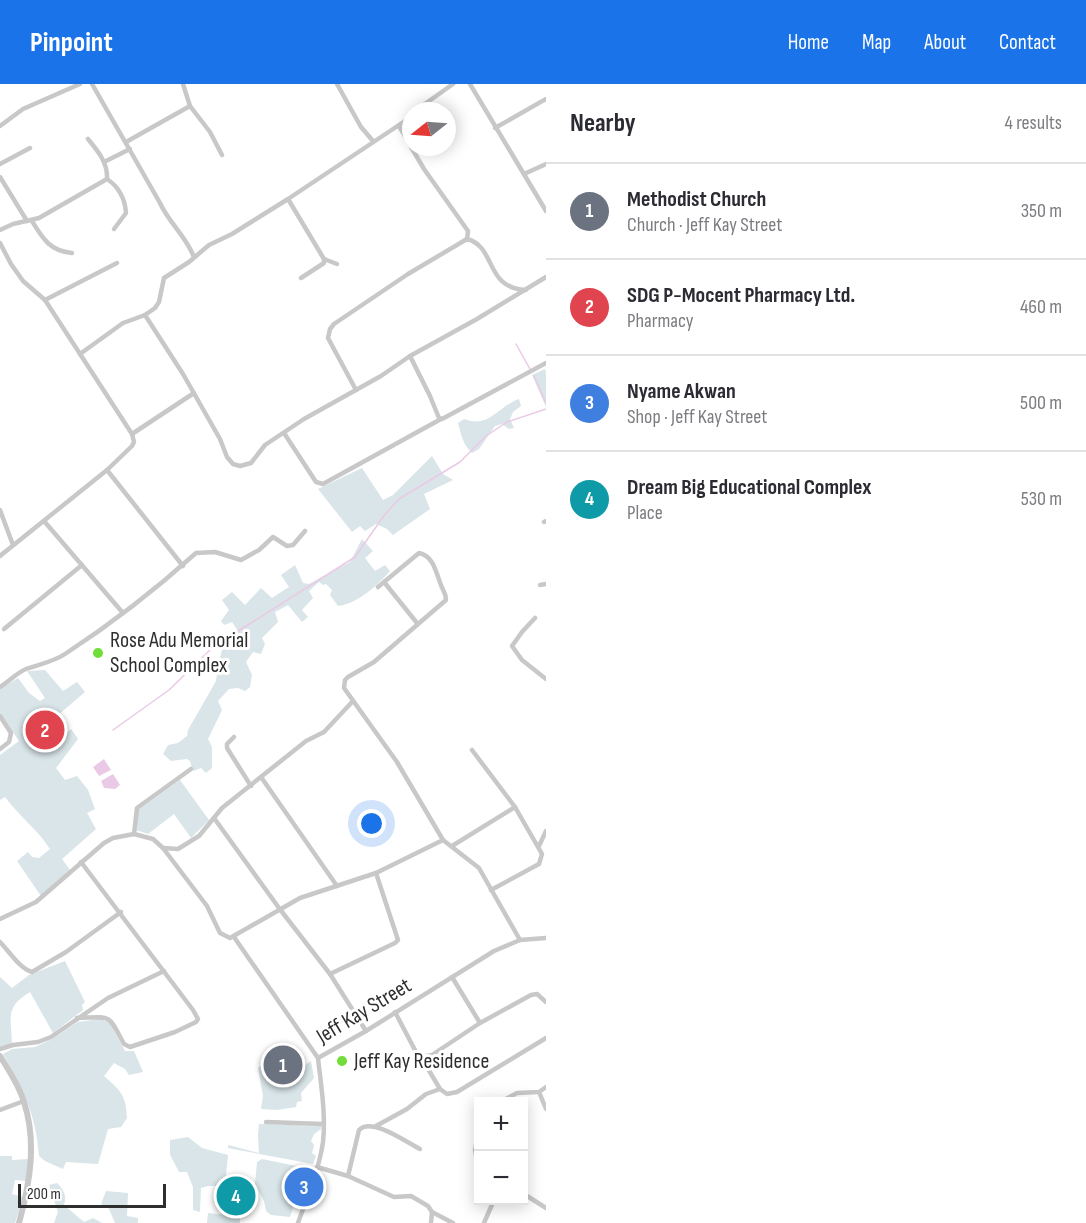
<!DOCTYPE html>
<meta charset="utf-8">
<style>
:root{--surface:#fff;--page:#f7f7f7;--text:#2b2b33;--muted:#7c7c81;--line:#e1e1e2;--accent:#1a73e8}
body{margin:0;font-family:"Sofia Sans Condensed",sans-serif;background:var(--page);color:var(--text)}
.controls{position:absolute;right:18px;bottom:18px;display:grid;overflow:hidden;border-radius:0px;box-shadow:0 3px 15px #0003}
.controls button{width:54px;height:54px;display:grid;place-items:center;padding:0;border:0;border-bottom:2px solid var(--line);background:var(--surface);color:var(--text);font:30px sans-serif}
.compass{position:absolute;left:402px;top:18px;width:54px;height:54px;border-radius:50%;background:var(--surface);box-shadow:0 3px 15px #0003;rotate:253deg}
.scale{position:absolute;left:18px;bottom:15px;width:148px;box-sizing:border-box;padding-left:6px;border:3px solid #2e2e2e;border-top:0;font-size:16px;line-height:21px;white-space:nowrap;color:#2e2e2e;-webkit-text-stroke:4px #fff;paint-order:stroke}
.you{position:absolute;left:372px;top:740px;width:21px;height:21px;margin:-15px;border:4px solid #fff;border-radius:50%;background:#1a73e8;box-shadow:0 0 0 9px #1a73e833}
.badge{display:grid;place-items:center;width:39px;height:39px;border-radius:50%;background:var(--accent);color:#fff;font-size:20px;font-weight:700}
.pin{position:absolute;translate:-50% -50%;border:3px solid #fff;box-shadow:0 2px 6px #0006}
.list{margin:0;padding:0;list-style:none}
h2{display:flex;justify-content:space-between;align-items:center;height:78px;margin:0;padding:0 24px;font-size:26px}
h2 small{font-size:20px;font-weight:400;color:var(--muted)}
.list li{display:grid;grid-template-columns:39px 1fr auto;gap:18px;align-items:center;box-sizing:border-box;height:96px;padding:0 24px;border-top:2px solid var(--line)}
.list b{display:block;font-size:22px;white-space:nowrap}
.list p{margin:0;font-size:20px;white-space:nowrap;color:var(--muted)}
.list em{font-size:20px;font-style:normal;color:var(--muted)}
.map{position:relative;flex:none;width:546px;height:1139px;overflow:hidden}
header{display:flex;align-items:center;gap:36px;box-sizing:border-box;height:84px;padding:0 30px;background:var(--accent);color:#fff}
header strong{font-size:28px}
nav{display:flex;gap:33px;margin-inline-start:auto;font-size:21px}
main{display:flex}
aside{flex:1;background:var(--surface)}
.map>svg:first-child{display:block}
</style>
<header>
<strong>Pinpoint</strong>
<nav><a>Home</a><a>Map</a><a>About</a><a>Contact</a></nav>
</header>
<main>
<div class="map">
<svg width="546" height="1139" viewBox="0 0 546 1139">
<rect width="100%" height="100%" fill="#fff"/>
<g fill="#d9e5e8">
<path d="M545 285 546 289V323L532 291Z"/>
<path d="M519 315 521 322 513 328 510 335 514 344 509 345 502 340 495 342 479 365 472 369C463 361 461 350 458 339L464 335C489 345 498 322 519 315Z"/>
<path d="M432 372 443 390 453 396 424 410 430 425 393 451 387 445 376 440 365 447 360 442 352 448 318 405 362 384 383 416 393 411Z"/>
<path d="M362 455 373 467 365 474 375 487 385 481 390 487C378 501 357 520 338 522L330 511 332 506 326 500 323 501 319 498 309 507 313 514 302 526 308 533 302 538 288 521 275 528 278 538 262 554 265 560 261 570 253 568 246 578 252 591 250 603 245 607 238 604 229 605 218 617 222 626 208 655 212 663V684L206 689 201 684 193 687 190 677 187 675 171 677 163 670 168 661 178 659 187 652 188 646 216 597 218 582 214 581 220 575 223 561 229 560 238 547 232 538 224 541 221 537 229 526 222 516 232 508 245 521 261 504 272 514 289 503 281 491 295 481 303 499 309 500 350 478Z"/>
<path d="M45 586 63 607 77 598 85 608 58 631 55 630 43 640 39 636 28 644 34 650 42 651 55 667 62 660 63 652 71 645 78 655 56 684 65 696 77 692 88 706 95 725 87 729 96 745 62 775 70 786 41 812 17 777 28 768 32 773 39 774 50 765C37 745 19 732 5 713L0 716V671L19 657 0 629V605L18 594 29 609 40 617 45 614 27 587Z"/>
<path d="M180 696 209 736 191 754 174 730 148 750 136 746 138 726Z"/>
<path d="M65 877 85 918 82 921 83 926 53 949 30 908C5 923 11 933 12 960L0 964V893L12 904 29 891Z"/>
<path d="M100 935 109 938 125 967H134L143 988 129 991 125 985 114 979 104 992C121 1007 126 1011 127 1034L121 1043 108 1045 98 1080 66 1078 63 1085 45 1077 39 1072C36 1029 23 1006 3 970L12 965 35 963 52 955 78 938Z"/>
<path d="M269 973 278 994 291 987 295 988 311 977 314 994 301 1009 302 1017 297 1018 296 1023 277 1026 261 1025 263 1012 258 984Z"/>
<path d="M259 1040 321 1042V1045L314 1050 311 1057 314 1061 312 1069 316 1072 313 1080 228 1064V1061L259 1069 258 1051Z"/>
<path d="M188 1053 202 1064 228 1071 225 1102H208L201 1104 200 1128 193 1126V1103L187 1088H179L170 1071V1056Z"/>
<path d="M0 1072H12V1076L29 1075 26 1097 15 1096 12 1110 23 1113 15 1139H0Z"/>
<path d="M262 1075 306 1084 290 1133 271 1131 266 1127 264 1117 255 1100 257 1078Z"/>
<path d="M57 1099C64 1106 67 1112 64 1121L84 1138 93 1134 102 1139H54L58 1128 49 1101Z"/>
<path d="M106 1107 128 1109 127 1132 138 1134V1139H115L109 1125 101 1120Z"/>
<path d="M208 1129 240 1132V1139H207Z"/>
</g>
<g fill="#eac9e6">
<path d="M104 675 111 686 99 692 93 683Z"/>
<path d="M113 690 120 701 115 705 104 704 101 697Z"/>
</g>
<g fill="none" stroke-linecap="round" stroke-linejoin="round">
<g stroke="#eac9e6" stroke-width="1.5">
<path d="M516 260 530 285"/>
<path d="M534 292 546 319"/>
<path d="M113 646 169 606 213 563 355 473 383 433 399 415 460 378 486 352 507 338 546 325"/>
</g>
<g stroke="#c8c8c8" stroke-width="4.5">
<path d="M92 0 160 119C169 139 186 152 194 173"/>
<path d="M183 0 190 22 210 48 222 71"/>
<path d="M337 0 361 43 373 57"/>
<path d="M470 0 546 127"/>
<path d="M415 27 453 0"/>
<path d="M0 42 23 25 80 0"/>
<path d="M399 42 411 62"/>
<path d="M495 44 546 15"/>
<path d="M126 58 190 22"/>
<path d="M411 63 424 85 468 147 467 155"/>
<path d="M104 78 130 65"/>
<path d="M0 80 30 64"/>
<path d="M524 90 546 80"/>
<path d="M0 93 27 137"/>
<path d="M107 95C119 103 125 115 126 129L114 145"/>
<path d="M288 115 324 175V179L301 194"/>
<path d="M32 137C43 155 50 167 72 169"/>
<path d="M0 146 13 140 39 134 107 95C108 79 98 67 88 55"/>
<path d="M0 159 11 180 23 197 45 216 132 350 134 358 132 362 107 386 0 472"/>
<path d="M324 175 337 180"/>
<path d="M45 216 117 179"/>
<path d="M145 231 183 290 220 355 227 373 233 380 240 382 251 379 265 361 304 335 381 292 410 272 430 312 439 334 442 335 546 279"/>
<path d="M80 270 123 239 145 231 155 224 159 218 164 194 189 178 209 161 232 150 288 115 411 33"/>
<path d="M410 272 477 235 546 193"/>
<path d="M356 306 328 254 330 245 334 240 408 190 467 155C497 163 484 204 526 206"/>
<path d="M284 349 316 398 323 400 441 335"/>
<path d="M132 350 194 309"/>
<path d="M107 386 183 482"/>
<path d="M0 426 13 461"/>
<path d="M44 437 123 529"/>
<path d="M544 438 546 437"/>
<path d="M384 498 417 539"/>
<path d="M540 501 546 500"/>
<path d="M378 503 419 469C434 472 436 489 441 501 443 507 446 509 446 516L374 578 348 593 345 596 344 604 397 678 443 756"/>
<path d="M535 534 522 548 512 562 522 576 546 595"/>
<path d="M4 545 82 481"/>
<path d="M0 603C8 598 18 588 26 585 40 580 53 578 65 570 111 540 155 506 196 469L215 468 241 476 259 466 273 453 287 462 293 461 305 447"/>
<path d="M0 632 11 649 9 658 0 665"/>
<path d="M234 653 227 660V664L251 702"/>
<path d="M472 666 515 723 542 770 539 780 491 806"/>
<path d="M261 693 337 802"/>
<path d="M214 734 279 824 330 890 366 947"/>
<path d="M134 750 137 724 191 685"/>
<path d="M452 762 515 723"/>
<path d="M539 762 546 747"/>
<path d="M163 764 178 765 199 752 222 724 306 657 324 648 353 617"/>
<path d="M0 835 36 818 104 759 113 754 134 750 153 755 163 764 207 822 220 849 230 854 300 814 376 789 443 756 479 784 520 856"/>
<path d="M234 853 318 974"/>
<path d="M0 858C9 867 20 885 32 888L66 868 121 828"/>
<path d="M330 890 395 859 398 856 376 789"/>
<path d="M395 928 416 968 421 973 432 971 480 939 452 893"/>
<path d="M77 934C113 933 107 929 124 960L130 963 175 948 196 938 198 935 193 926 81 778"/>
<path d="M480 939 531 911 537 910 546 918"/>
<path d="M0 965 13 961 38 958 51 953 108 914 164 887"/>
<path d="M421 973 440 1005 447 1010 457 1008 546 954"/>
<path d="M539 1008 546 1025"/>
<path d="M500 1018 517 1009 539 1008 546 1003"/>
<path d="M0 1026 24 1017"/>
<path d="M266 1038 323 1040"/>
<path d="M376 1042 407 1025 426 1010 440 1005"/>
<path d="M478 1052 475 1066 478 1081"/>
<path d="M317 1083 348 1092 394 1113 411 1112 428 1122 432 1128 431 1139"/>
<path d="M348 1092 359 1046C372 1033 406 1058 420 1065"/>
<path d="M524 1110 546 1124"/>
<path d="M432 1128 453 1139"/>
<path d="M298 1139C307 1113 319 1086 323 1058 326 1031 321 1001 318 974L366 947 494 867 520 856 546 854"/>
<path d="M484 1139 494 1116"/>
</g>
<path stroke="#c8c8c8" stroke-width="6" d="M0 972C9 987 19 1001 24 1018 37 1058 30 1099 19 1139"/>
</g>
<g fill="#70dd38" stroke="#fff" stroke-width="2">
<circle cx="98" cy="569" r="6"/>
<circle cx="342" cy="977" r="6"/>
</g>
<g text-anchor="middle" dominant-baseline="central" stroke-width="6" stroke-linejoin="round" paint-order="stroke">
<g font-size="22" fill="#2e2e2e" stroke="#fff" text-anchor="start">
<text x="110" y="556">Rose Adu Memorial<tspan x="110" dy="25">School Complex</tspan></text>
<text x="354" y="977">Jeff Kay Residence</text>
</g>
<g font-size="22" fill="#2e2e2e" stroke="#fff">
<text transform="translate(364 927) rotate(-31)">Jeff Kay Street</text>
</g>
</g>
</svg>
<div class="controls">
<button>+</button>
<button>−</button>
</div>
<svg class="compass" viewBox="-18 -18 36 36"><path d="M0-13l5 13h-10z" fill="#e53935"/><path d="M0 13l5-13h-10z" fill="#7c7c81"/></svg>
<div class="scale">200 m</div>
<div class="you"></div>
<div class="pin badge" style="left:283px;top:981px;background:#6b7280">1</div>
<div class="pin badge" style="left:45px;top:646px;background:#e0444e">2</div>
<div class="pin badge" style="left:304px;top:1103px;background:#3f7fe0">3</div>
<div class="pin badge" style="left:236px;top:1112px;background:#0f9aa8">4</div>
</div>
<aside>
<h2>Nearby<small>4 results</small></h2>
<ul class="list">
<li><span class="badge" style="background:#6b7280">1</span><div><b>Methodist Church</b><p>Church · Jeff Kay Street</p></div><em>350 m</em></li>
<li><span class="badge" style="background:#e0444e">2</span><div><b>SDG P-Mocent Pharmacy Ltd.</b><p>Pharmacy</p></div><em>460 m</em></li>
<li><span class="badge" style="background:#3f7fe0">3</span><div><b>Nyame Akwan</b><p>Shop · Jeff Kay Street</p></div><em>500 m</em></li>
<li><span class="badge" style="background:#0f9aa8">4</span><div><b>Dream Big Educational Complex</b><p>Place</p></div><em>530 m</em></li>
</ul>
</aside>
</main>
